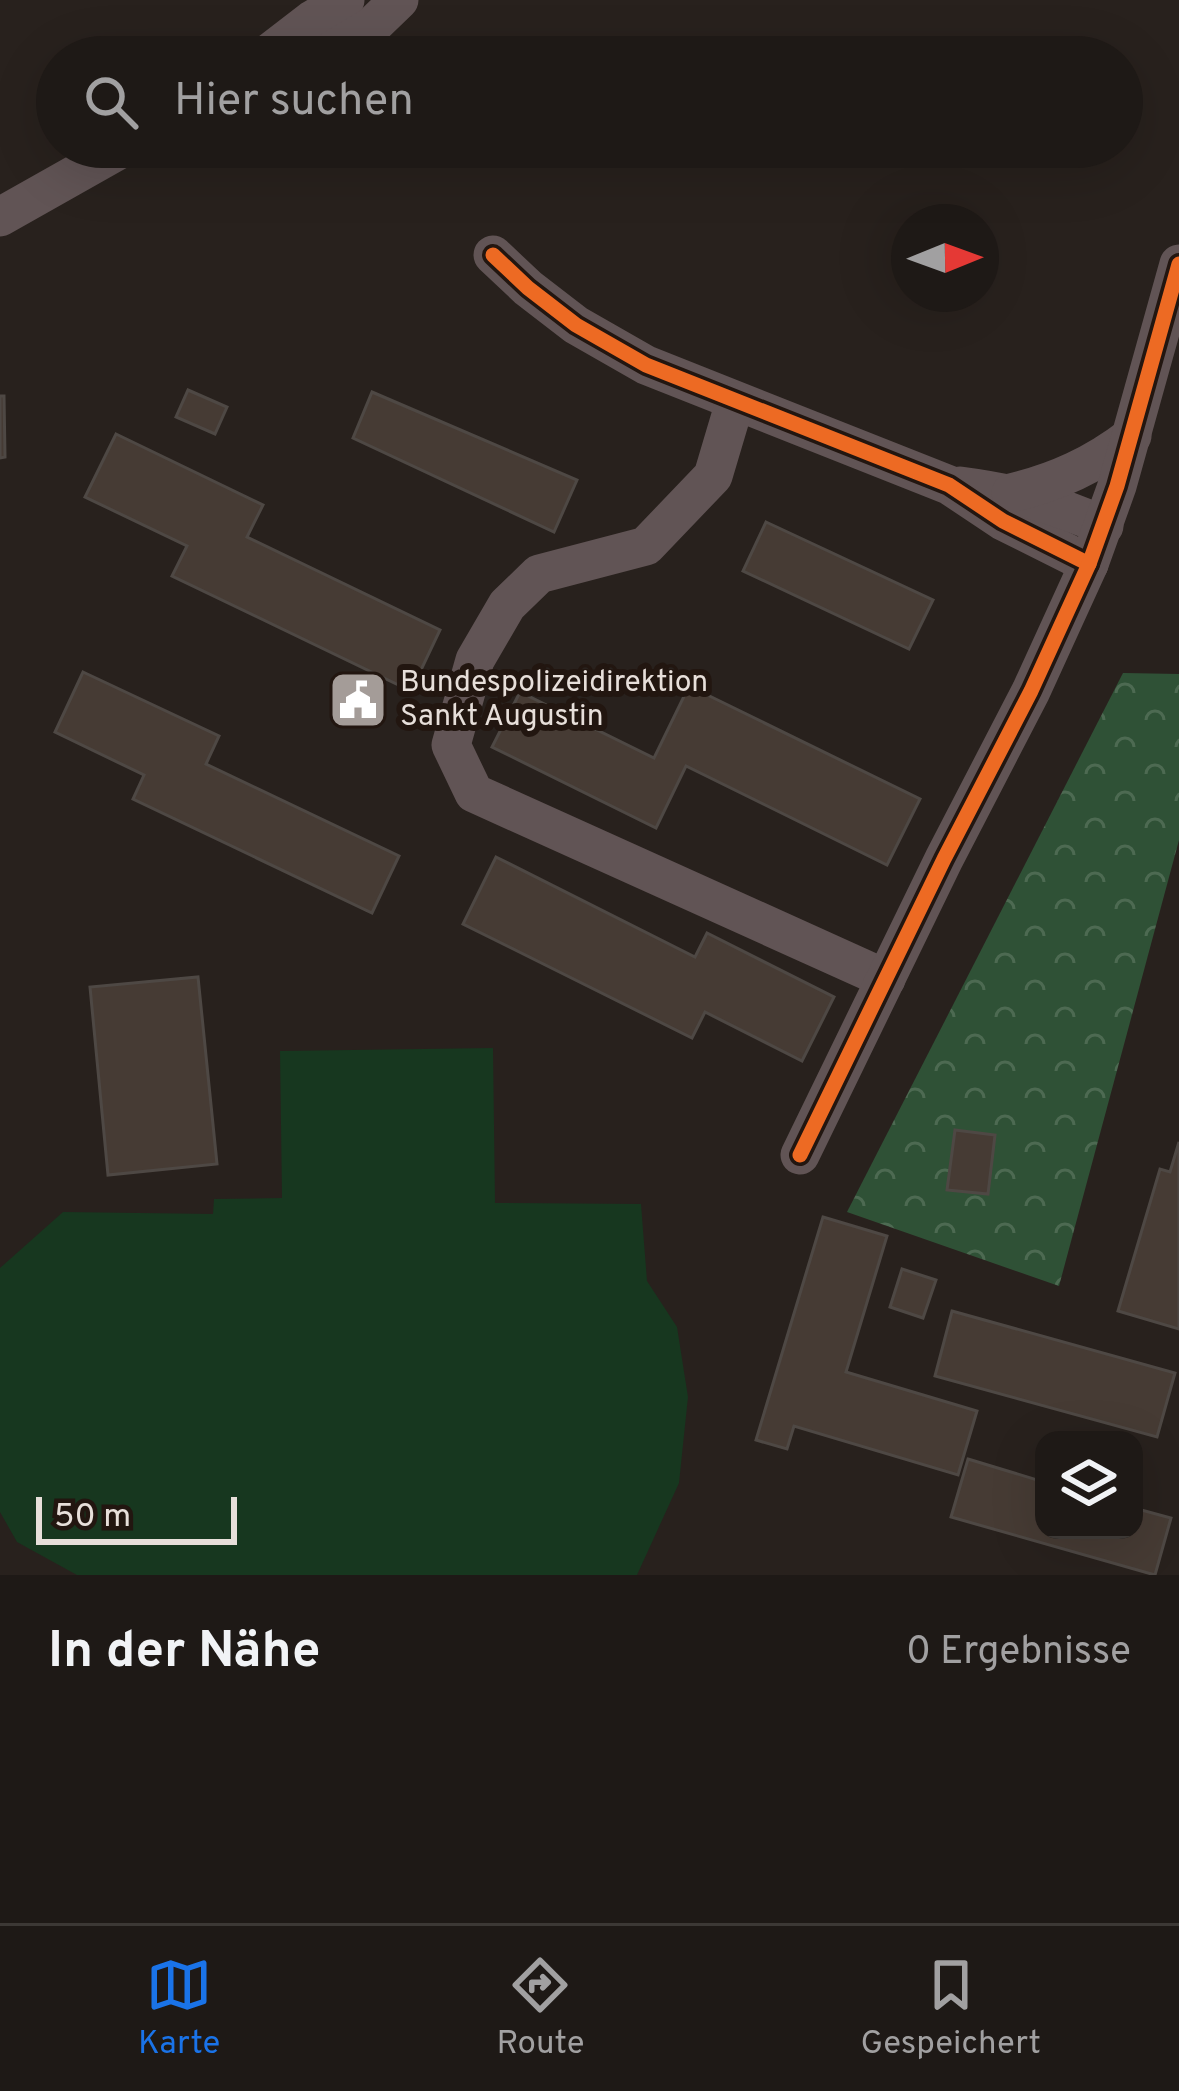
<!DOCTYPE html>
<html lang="de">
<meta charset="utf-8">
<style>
:root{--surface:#1e1916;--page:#26221f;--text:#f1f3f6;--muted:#a1a0a1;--line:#3c3835;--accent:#1a73e8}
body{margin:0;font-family:Overpass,sans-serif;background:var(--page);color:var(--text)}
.controls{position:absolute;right:36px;bottom:36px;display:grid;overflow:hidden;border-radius:24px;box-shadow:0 12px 48px #0002}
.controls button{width:108px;height:108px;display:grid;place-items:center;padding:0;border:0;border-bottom:3px solid var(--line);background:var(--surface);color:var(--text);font:60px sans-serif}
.compass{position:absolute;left:891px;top:204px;width:108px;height:108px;border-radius:50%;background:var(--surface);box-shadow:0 12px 48px #0002;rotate:89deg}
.scale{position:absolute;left:36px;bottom:30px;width:201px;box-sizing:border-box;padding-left:12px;border:6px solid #e7dfda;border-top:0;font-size:33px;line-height:42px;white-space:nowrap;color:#e7dfda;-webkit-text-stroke:9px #221610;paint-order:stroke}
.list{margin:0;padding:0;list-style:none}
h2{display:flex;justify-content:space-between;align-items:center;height:156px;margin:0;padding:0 48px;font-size:51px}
h2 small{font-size:39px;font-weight:400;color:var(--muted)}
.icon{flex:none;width:66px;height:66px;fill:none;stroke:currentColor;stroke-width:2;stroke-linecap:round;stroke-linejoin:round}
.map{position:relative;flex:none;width:1179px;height:1575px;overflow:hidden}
.search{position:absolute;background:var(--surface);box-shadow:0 12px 48px #0002;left:36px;right:36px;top:36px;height:132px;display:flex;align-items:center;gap:30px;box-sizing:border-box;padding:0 42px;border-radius:66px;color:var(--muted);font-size:45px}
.sheet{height:348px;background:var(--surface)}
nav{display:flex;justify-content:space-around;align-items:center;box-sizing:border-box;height:168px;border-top:3px solid var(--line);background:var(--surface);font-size:33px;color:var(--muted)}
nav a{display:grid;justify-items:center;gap:6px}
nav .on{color:var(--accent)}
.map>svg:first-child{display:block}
</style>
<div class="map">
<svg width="1179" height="1575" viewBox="0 0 1179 1575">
<defs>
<pattern id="forest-crowns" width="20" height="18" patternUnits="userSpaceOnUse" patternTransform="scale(3)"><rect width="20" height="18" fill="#2f5136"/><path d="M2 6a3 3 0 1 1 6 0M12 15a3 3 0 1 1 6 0" fill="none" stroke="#4d6a52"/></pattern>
</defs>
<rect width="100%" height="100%" fill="#28211d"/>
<path fill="url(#forest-crowns)" d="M1123 673 1179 674V840L1059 1286 847 1212Z"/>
<path fill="#17371f" d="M493 1048 495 1203 641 1204 647 1281 677 1327 688 1397 679 1483 637 1575H77L17 1542 0 1512V1268L63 1212 213 1214 214 1199 282 1198 280 1051Z"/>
<g fill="#463b34" stroke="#4e4844" stroke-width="3">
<path d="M188 390 227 407 215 434 176 417Z"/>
<path d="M372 392 577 480 554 532 353 438Z"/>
<path d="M0 396H4L5 457 0 458Z"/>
<path d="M116 434 263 505 247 537 440 630 411 691 172 576 187 546 85 497Z"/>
<path d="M766 522 933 600 909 649 743 571Z"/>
<path d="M83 672 219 736 206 764 399 856 372 913 133 799 144 775 55 732Z"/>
<path d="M689 686 920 799 887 865 686 766 656 828 492 747 520 692 654 758Z"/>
<path d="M496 857 695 957 707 933 834 997 802 1061 705 1012 692 1038 463 924Z"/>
<path d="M198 977 217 1164 108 1175 90 987Z"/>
<path d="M955 1130 995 1135 988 1194 947 1190Z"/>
<path d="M1179 1142V1329L1118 1311 1160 1169 1170 1172Z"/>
<path d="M823 1217 887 1236 846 1372 977 1411 958 1475 794 1426 787 1449 756 1440Z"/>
<path d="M902 1269 936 1280 923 1318 890 1307Z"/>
<path d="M952 1311 1175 1373 1157 1437 935 1376Z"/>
<path d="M968 1459 1044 1482V1530H1134V1508L1171 1518 1155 1575 951 1517Z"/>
</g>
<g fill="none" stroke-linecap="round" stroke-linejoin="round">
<g stroke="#615455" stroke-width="39">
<path d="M264 57 312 20 345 0"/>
<path d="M321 57 371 27 399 0"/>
<path d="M0 217 124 147"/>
<path d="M493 255 528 288 576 325 646 365 949 485 1003 521 1089 564"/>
<path d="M735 402 713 476 646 546 539 574 507 605 475 660 451 745 474 793 886 979"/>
<path d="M960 486C1014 493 1055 504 1104 526"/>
<path d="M1011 493C1057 482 1094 465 1132 436"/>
<path d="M800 1155 944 859 1031 691 1089 564 1117 486 1179 264"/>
</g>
<defs>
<g id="cycleway">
<path d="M493 255 528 288 576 325 646 365 949 485 1003 521 1089 564"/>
<path d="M800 1155 944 859 1031 691 1089 564 1117 486 1179 264"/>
</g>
</defs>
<use href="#cycleway" stroke="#221610" stroke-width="22"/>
<use href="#cycleway" stroke="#ed6a23" stroke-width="15"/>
</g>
<defs>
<symbol id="civic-square" viewBox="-11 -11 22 22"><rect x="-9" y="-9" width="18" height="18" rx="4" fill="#a49c98" stroke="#221610"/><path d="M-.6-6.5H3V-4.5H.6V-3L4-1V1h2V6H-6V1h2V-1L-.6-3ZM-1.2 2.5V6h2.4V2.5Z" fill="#fff"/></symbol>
</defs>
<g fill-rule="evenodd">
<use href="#civic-square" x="325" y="667" width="66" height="66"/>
</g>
<g text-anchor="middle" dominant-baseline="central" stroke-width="12" stroke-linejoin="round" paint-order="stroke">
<g font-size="30" fill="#e7dfda" stroke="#221610" text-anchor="start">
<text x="400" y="683">Bundespolizeidirektion<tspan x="400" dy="34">Sankt Augustin</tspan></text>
</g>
</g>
</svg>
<div class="controls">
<button><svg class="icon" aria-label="layers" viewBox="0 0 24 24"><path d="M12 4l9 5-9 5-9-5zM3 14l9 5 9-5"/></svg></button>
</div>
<svg class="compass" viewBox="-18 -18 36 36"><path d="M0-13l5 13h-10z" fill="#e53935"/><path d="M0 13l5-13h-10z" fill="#a1a0a1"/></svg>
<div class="scale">50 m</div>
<div class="search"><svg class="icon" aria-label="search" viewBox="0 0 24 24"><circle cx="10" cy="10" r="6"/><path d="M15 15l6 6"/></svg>Hier suchen</div>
</div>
<section class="sheet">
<h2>In der Nähe<small>0 Ergebnisse</small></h2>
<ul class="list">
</ul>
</section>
<nav>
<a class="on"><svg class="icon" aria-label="map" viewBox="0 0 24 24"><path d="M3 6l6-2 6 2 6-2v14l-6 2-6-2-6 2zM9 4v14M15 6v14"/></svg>Karte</a>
<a><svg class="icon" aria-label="directions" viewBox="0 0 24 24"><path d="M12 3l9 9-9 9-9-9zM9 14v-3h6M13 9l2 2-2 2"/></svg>Route</a>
<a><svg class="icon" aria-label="saved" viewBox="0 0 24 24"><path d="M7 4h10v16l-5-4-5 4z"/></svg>Gespeichert</a>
</nav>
